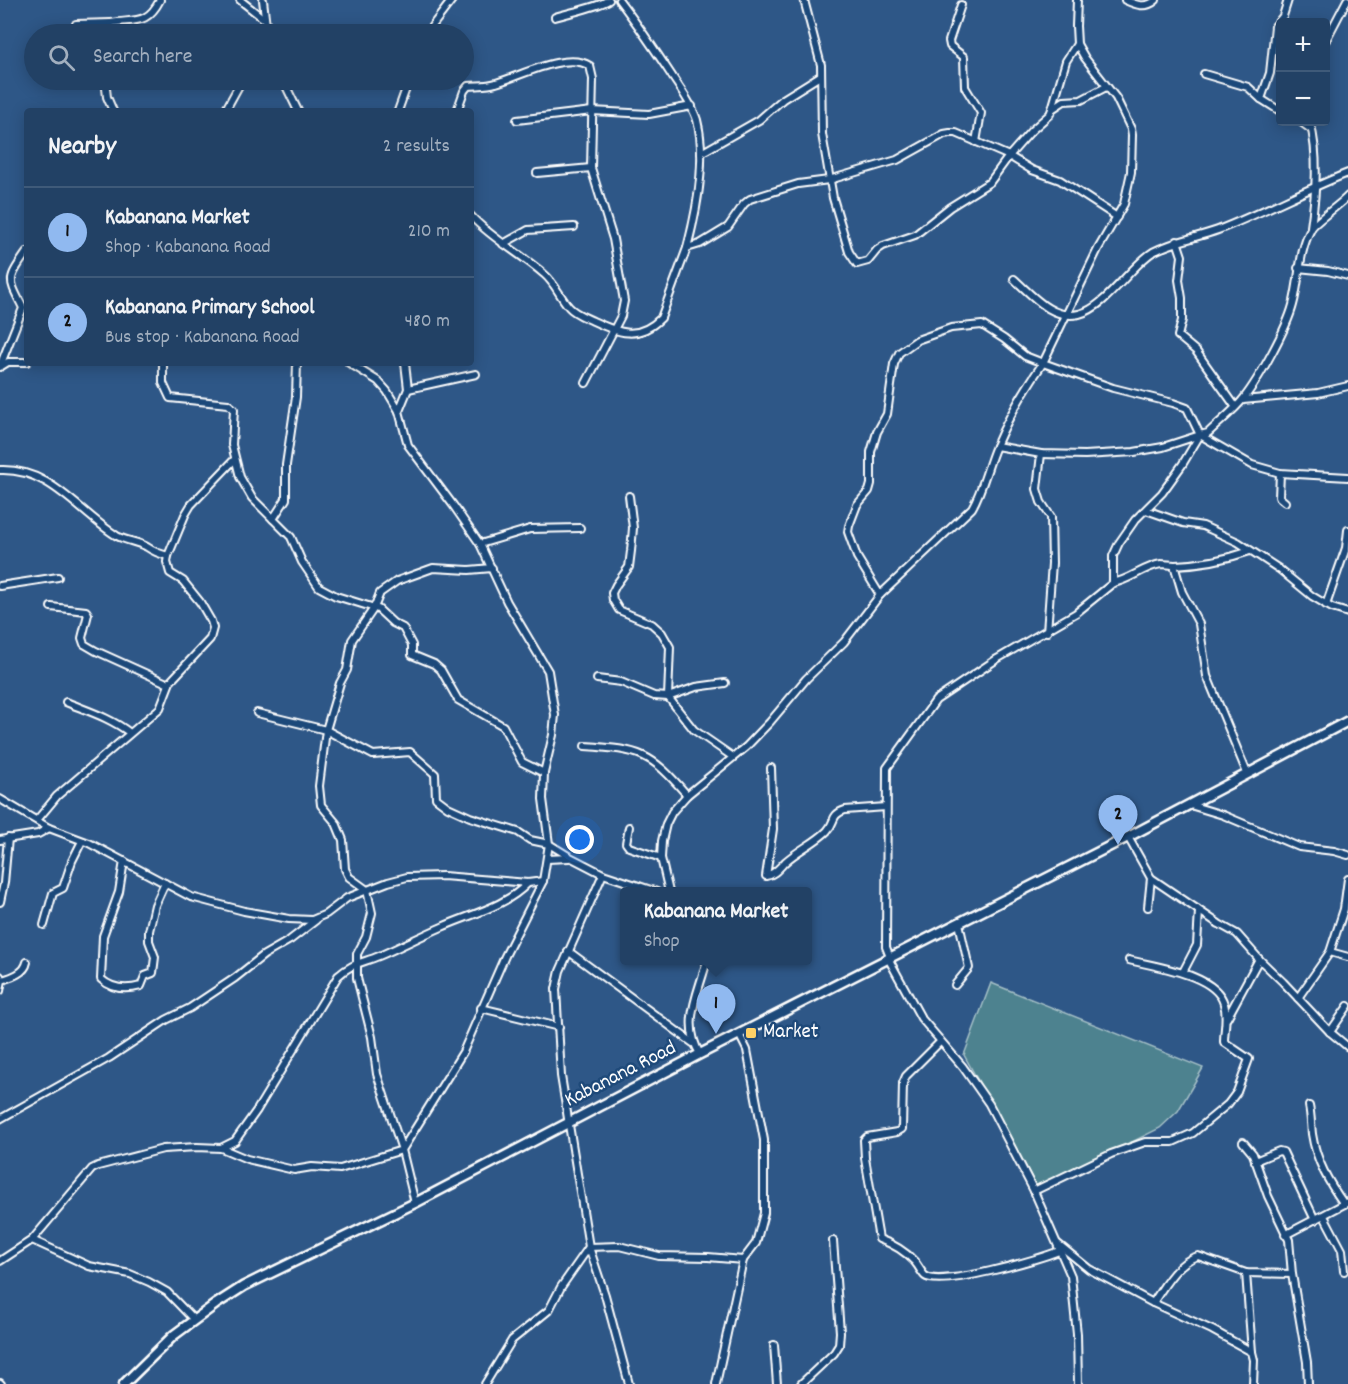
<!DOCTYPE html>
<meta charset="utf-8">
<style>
:root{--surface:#224165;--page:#2e4c6e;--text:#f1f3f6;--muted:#a2afbf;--line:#3f5a79;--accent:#90b9f0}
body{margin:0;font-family:Dekko,sans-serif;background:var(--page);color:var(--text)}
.controls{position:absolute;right:18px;top:18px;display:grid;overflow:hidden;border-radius:6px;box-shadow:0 3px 15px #0003}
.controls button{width:54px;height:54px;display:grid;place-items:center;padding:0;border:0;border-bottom:2px solid var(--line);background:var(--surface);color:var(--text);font:30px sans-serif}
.you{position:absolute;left:580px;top:840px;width:21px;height:21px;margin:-15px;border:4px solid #fff;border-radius:50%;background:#1a73e8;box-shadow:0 0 0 9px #1a73e833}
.badge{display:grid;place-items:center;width:39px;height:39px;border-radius:50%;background:var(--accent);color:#111;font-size:20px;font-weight:700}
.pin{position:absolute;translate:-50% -50px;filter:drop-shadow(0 2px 3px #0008)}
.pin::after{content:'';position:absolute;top:32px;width:21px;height:18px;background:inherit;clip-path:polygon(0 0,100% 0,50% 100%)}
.popup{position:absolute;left:620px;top:887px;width:192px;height:78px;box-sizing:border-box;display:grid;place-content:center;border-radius:6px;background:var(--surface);filter:drop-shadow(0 2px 4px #0005);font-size:20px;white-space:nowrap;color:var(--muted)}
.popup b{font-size:22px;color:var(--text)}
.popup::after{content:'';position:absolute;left:50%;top:100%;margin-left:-12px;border:12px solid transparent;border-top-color:var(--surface)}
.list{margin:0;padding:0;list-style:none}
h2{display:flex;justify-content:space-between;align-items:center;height:78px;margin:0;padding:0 24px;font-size:26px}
h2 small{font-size:20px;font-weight:400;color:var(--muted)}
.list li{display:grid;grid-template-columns:39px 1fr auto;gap:18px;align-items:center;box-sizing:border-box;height:90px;padding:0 24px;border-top:2px solid var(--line)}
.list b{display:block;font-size:22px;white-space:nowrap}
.list p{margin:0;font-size:20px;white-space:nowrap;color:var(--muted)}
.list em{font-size:20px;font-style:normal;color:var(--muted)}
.icon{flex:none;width:33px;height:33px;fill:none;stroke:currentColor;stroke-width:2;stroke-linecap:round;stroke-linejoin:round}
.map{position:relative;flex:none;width:1348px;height:1384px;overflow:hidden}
.search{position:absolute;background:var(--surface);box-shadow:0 3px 15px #0003;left:24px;top:24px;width:450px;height:66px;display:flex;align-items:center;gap:15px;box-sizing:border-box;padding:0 21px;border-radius:33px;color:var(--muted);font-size:22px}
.panel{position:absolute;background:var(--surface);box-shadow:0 3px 15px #0003;left:24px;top:108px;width:450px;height:258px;border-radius:6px}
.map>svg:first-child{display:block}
</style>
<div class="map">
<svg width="1348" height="1384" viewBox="0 0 1348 1384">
<rect width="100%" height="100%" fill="#2e5787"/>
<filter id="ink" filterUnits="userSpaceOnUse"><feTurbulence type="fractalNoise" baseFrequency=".0167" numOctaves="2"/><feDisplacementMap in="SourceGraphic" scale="12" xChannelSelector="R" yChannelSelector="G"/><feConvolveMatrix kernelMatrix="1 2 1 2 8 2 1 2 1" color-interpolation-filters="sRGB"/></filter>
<g filter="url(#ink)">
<path fill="#4d828f" stroke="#a6c0c7" stroke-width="1.5" d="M991 983 1203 1068 1178 1111 1160 1128 1038 1189 964 1055Z"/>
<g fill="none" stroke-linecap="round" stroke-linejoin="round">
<defs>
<g id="street">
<path d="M240 0 264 19"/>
<path d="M263 0 267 34"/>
<path d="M619 0C638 25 655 50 672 76 681 90 692 104 697 120 707 158 697 210 687 248"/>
<path d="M804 0 821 65 822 134 833 198 849 252 857 264 868 261 877 250 883 246 915 235 950 207 990 182 1009 156 1031 131 1050 114 1052 109 1064 101 1081 100 1106 87"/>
<path d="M1125 0C1136 5 1146 9 1156 0"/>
<path d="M961 5 949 41 950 46 964 57 965 87 981 113 976 142"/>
<path d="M555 17C571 12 595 8 609 0"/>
<path d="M76 24 111 23"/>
<path d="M110 34 111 23C136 19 147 25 160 0"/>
<path d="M426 34 452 0"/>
<path d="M1326 40 1347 0"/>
<path d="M1204 74 1248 87 1261 99"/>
<path d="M105 80 107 97 113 111"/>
<path d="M283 80 298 111"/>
<path d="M1052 109 1066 61 1077 44"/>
<path d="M225 111 242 80"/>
<path d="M398 111 409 80"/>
<path d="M457 111 464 91 468 86C478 85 487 86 496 83 521 76 566 51 590 66L593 79 591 168 613 239 624 301 621 316 586 383"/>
<path d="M1280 111 1261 99 1270 73 1275 26 1283 16 1288 0"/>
<path d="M517 120 592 111 649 114 692 106"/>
<path d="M1301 122 1312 130"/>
<path d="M1310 122C1319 155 1316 192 1311 227"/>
<path d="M701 153 759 120 783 99 820 76"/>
<path d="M537 173 591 168"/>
<path d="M471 216C492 239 520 253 544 274 555 283 560 297 569 307 575 314 585 317 593 321 619 333 638 341 661 318L687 248 700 244 728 227 744 204 750 199 798 184 829 180 897 160 944 134 950 133H956L1009 156 1032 170 1060 180 1117 217"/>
<path d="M1177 241 1182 256 1179 280 1182 298V320L1178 336 1196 351 1235 406"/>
<path d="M503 244 528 230 574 227"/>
<path d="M1298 268 1328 271 1348 276"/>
<path d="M1014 279C1033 296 1052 320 1079 314 1106 308 1130 266 1153 252 1173 241 1196 238 1218 230 1262 213 1304 190 1348 173"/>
<path d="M163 363V383L170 398 228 404 234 409 232 445 240 477 252 498 291 537 302 562 319 587 336 596 378 609 393 623 403 628 412 645V655L434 664 441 670 458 700 503 726 522 762 544 773"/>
<path d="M349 363 378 381 387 391 399 411 408 445 453 505 480 544 507 602 548 671 555 715 553 735 544 773 543 799 549 844 543 881 505 956 463 1052 402 1150 415 1203"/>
<path d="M0 366 23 308C8 278 7 281 27 252"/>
<path d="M0 367 8 362H27"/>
<path d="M408 389 476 374"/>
<path d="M1243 400 1318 393 1348 386"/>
<path d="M399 411 408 389 405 363"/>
<path d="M996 446 1041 454 1085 455 1134 452 1163 447 1200 435 1252 465 1280 473 1348 477"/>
<path d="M1041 454 1037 489 1041 502 1051 517 1052 563 1047 632"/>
<path d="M0 470C51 468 78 512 117 536 126 541 139 542 147 547 154 552 160 554 168 556"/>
<path d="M1280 473 1279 497 1285 502"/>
<path d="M629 496 633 528 631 551 629 567 616 585 612 593 613 600 619 610 652 624 662 633 670 647 668 697 694 730 733 757"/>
<path d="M1146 510 1183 523 1203 526 1238 542 1279 569 1312 596 1332 608 1348 613"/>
<path d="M273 519 286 499V465L296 397 297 363"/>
<path d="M480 544 530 529 580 528"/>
<path d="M1174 565 1182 592 1199 624 1207 676 1247 773"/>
<path d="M1113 583C1130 580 1143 567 1161 564 1166 564 1170 565 1175 565 1199 564 1227 559 1250 551"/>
<path d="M0 586 58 577"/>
<path d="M880 595 857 557 848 532 849 526 857 505 869 491 871 484V452L877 432 887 414 894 364 899 353 917 340 951 328 982 325 1004 339 1025 356 1043 363 1113 388 1173 403 1187 408 1200 435"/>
<path d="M1326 605 1346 548 1348 530"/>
<path d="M51 607 86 611 88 614 82 638 84 644 96 651 169 684"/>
<path d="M597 679 621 682 654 696 668 697 696 687 725 683"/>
<path d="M66 702C88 711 111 718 130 733"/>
<path d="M257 713 326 730 373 755 410 752 435 774 436 798 448 807 470 817 518 832 530 840 549 844 570 857 603 874 657 892"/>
<path d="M585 746C641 750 650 752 687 795"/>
<path d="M771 768 773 829 766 876C774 875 779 868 785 862 798 850 815 843 827 831 836 822 830 815 845 810L886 807"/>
<path d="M0 799 49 828 89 843 191 897 244 911 289 919 312 920 326 914 347 898 388 882 407 877 443 876 528 883 543 881"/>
<path d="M1190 805 1223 815 1299 847 1334 851 1348 855"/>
<path d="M37 820 57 796 160 708 170 682 210 639 213 628 211 621 200 602 183 581 170 573 167 562 168 556 185 515 191 505 235 459"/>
<path d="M629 827 626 843 629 847 661 858"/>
<path d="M1128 837 1151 878 1219 924 1237 934 1259 959 1283 982 1330 1032 1348 1047"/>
<path d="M0 840 38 834 49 828"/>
<path d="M547 859 569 858"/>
<path d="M124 861 119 892 103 936 101 979C112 989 127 990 141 986L145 976 153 973 155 957 149 941V931L155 905 165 883"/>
<path d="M603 874 560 971 556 989 561 1076 589 1247 605 1295 629 1384"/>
<path d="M669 892 661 858 662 841 666 824 672 812 687 795 746 747 770 722 806 679 844 642 880 595 972 508C983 489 987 467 996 446 1008 418 1025 389 1043 363L1098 249 1124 204 1131 172 1132 135 1131 129 1116 98 1085 58 1077 44 1076 26 1077 0"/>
<path d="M0 902 4 883 8 838"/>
<path d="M1148 907 1151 878"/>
<path d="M44 925 53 893 63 888 72 861 82 841"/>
<path d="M568 951 693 1043"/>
<path d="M1330 952 1348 957"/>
<path d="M890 957 886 947 887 768 936 700 997 659 1076 613 1113 583V556L1119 543 1135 520 1162 493 1182 465 1200 435 1208 433C1219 422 1234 411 1244 398 1259 379 1287 328 1293 305 1300 280 1298 253 1311 229 1313 223 1341 204 1348 196"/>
<path d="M888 958 921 1018 963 1067 989 1104 1034 1191 1071 1276 1077 1334 1078 1384"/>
<path d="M1183 972 1197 945 1199 911 1197 909"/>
<path d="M0 976 2 980 0 991"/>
<path d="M2 980C12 977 25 973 27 962"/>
<path d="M955 985 969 968 959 923"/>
<path d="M1298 998 1330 952 1344 909 1348 879"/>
<path d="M481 1008 559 1027"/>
<path d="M1227 1018 1259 959"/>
<path d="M1330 1032 1348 1006"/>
<path d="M940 1042 906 1076 903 1083 902 1129 897 1132 867 1137 864 1140 865 1158 879 1239C893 1244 904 1250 914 1261 918 1265 921 1272 925 1276 940 1288 1040 1259 1059 1251"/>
<path d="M700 1054C681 1022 699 993 707 960"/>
<path d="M1309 1106C1311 1115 1311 1125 1312 1134 1316 1161 1329 1183 1344 1204"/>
<path d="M0 1119 109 1058 166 1020 190 1008 235 978 264 955 290 940 316 920"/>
<path d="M221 1148 235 1141 257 1110 338 976C352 963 362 963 379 956 400 947 421 936 442 927 471 914 505 907 528 883"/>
<path d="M1255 1161 1279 1151 1283 1152 1315 1220"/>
<path d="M1034 1191 1111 1154 1145 1142H1173L1193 1133 1228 1104 1237 1092 1249 1059 1224 1042C1224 1029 1228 1017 1224 1004 1216 974 1156 967 1129 960"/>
<path d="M1324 1216 1342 1250 1344 1271"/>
<path d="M1285 1235 1348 1202"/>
<path d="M32 1240 89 1266 130 1274 149 1282 167 1292 194 1320"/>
<path d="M1058 1244 1089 1269 1153 1303C1163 1287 1178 1261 1198 1256L1246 1273 1292 1274 1289 1240 1268 1196 1253 1154 1243 1142"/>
<path d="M0 1261 32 1240 92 1169 98 1166 163 1149 197 1147 221 1148 247 1159 294 1170 312 1167 340 1169 402 1150 377 1074 372 1037 357 978V954L366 937 372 913 367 890 349 877 345 869 343 840 336 823 321 805 319 786 326 730 340 683 347 670 352 640 374 608 380 593 397 581 433 568 469 570 492 568"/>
<path d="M1246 1273 1252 1352"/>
<path d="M1292 1274 1307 1362 1308 1384"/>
<path d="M1153 1303 1212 1330 1252 1352 1254 1360 1253 1384"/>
<path d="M774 1345 777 1384"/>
<path d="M0 1383 1 1384"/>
<path d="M485 1384 512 1340 549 1310 561 1287 589 1247 619 1246 659 1256 708 1257 743 1260"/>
<path d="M716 1384 743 1260 756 1243 764 1213V1140L747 1050 739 1034"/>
<path d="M801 1384 834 1353 839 1345 840 1332 833 1241"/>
</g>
<path id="secondary" d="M124 1384 174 1335 216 1304 244 1286 415 1203 700 1054 1128 837 1348 721"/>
</defs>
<use href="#street" stroke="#fff" stroke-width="10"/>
<use href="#secondary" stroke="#fff" stroke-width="13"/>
<use href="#street" stroke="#1f4a7a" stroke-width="6"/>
<use href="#secondary" stroke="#1f4a7a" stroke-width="8"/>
</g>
</g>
<rect fill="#ffd166" stroke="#1f4a7a" stroke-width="2" x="745" y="1027" width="12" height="12" rx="3"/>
<g text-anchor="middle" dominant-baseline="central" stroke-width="5" stroke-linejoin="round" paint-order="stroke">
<g font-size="21" fill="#fff" stroke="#1f4a7a" text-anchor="start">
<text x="763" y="1033">Market</text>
</g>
<g font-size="21" fill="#fff" stroke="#1f4a7a">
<text transform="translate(621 1075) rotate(-27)">Kabanana Road</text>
</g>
</g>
</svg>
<div class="controls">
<button>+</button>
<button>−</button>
</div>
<div class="you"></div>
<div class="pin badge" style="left:716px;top:1034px">1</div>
<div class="popup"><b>Kabanana Market</b>Shop</div>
<div class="pin badge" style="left:1118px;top:845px">2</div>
<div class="search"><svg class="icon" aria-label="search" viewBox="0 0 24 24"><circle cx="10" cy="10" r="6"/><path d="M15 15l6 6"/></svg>Search here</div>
<section class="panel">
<h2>Nearby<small>2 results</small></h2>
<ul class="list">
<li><span class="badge">1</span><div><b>Kabanana Market</b><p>Shop · Kabanana Road</p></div><em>210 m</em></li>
<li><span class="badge">2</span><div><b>Kabanana Primary School</b><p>Bus stop · Kabanana Road</p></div><em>480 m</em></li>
</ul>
</section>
</div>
